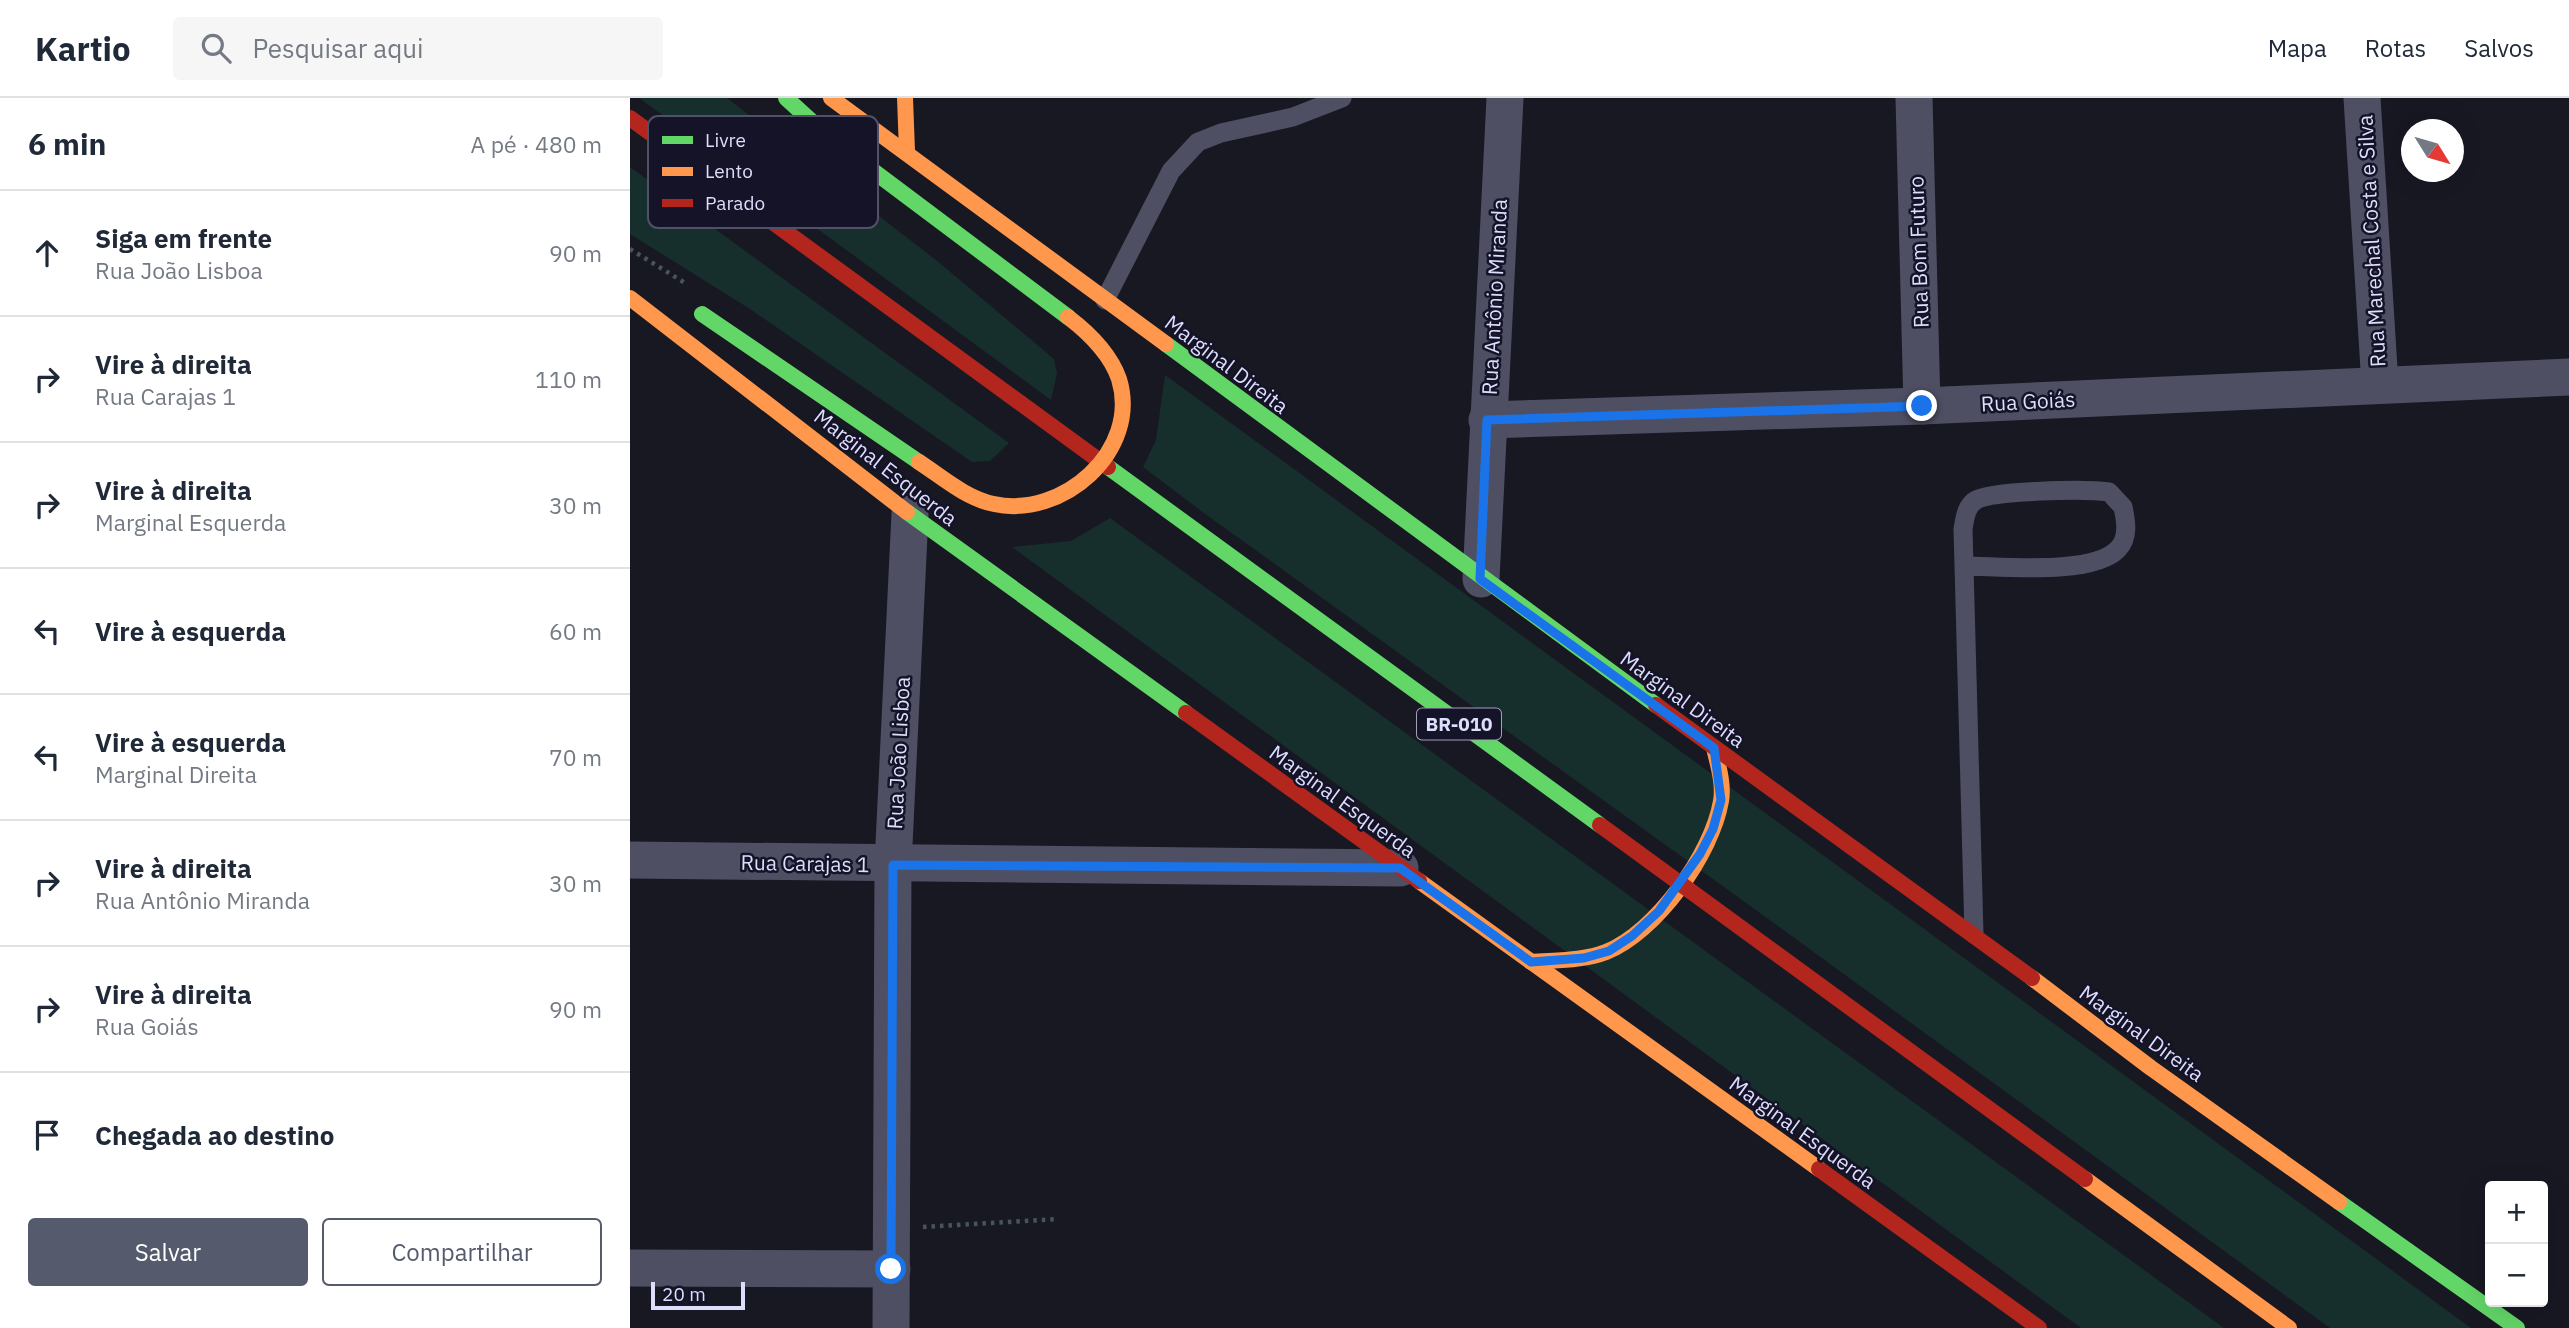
<!DOCTYPE html>
<html lang="pt">
<meta charset="utf-8">
<style>
:root{--surface:#fff;--page:#f6f6f7;--text:#1f2937;--muted:#747a83;--line:#e0e1e3;--accent:#555b6d}
body{margin:0;font-family:"IBM Plex Sans",sans-serif;background:var(--page);color:var(--text)}
.controls{position:absolute;right:21px;bottom:21px;display:grid;overflow:hidden;border-radius:7px;box-shadow:0 7px 28px #0002}
.controls button{width:63px;height:63px;display:grid;place-items:center;padding:0;border:0;border-bottom:2px solid var(--line);background:var(--surface);color:var(--text);font:35px sans-serif}
.compass{position:absolute;left:1771px;top:21px;width:63px;height:63px;border-radius:50%;background:var(--surface);box-shadow:0 7px 28px #0002;rotate:127deg}
.scale{position:absolute;left:21px;bottom:18px;width:94px;box-sizing:border-box;padding-left:7px;border:4px solid #ddddfc;border-top:0;font-size:19px;line-height:24px;white-space:nowrap;color:#ddddfc;-webkit-text-stroke:5px #141328;paint-order:stroke}
.stop{position:absolute;width:21px;height:21px;margin:-16px;border:5px solid #1a73e8;border-radius:50%;background:#fff}
.stop.end{background:#1a73e8;border-color:#fff;box-shadow:0 2px 7px #0008}
.list{margin:0;padding:0;list-style:none}
h2{display:flex;justify-content:space-between;align-items:center;height:91px;margin:0;padding:0 28px;font-size:30px}
h2 small{font-size:23px;font-weight:400;color:var(--muted)}
.list li{display:grid;grid-template-columns:46px 1fr auto;gap:21px;align-items:center;box-sizing:border-box;height:126px;padding:0 28px;border-top:2px solid var(--line)}
.list b{display:block;font-size:26px;white-space:nowrap}
.list p{margin:0;font-size:23px;white-space:nowrap;color:var(--muted)}
.list em{font-size:23px;font-style:normal;color:var(--muted)}
.actions{display:flex;gap:14px;padding:21px 28px}
.actions a{flex:1;padding:16px 0;border:2px solid var(--accent);border-radius:7px;text-align:center;font-size:24px;color:var(--accent)}
.actions .main{background:var(--accent);color:#fff}
.icon{flex:none;width:38px;height:38px;fill:none;stroke:currentColor;stroke-width:2;stroke-linecap:round;stroke-linejoin:round}
.map{position:relative;flex:none;width:1939px;height:1230px;overflow:hidden}
header{display:flex;align-items:center;gap:42px;box-sizing:border-box;height:98px;padding:0 35px;background:var(--surface);border-bottom:2px solid var(--line)}
header strong{font-size:33px}
nav{display:flex;gap:38px;margin-inline-start:auto;font-size:24px}
.search{width:490px;height:63px;background:var(--page);display:flex;align-items:center;gap:18px;box-sizing:border-box;padding:0 24px;border-radius:7px;color:var(--muted);font-size:26px}
main{display:flex}
aside{flex:1;background:var(--surface)}
.map>svg:first-child{display:block}
</style>
<header>
<strong>Kartio</strong>
<div class="search"><svg class="icon" aria-label="search" viewBox="0 0 24 24"><circle cx="10" cy="10" r="6"/><path d="M15 15l6 6"/></svg>Pesquisar aqui</div>
<nav><a>Mapa</a><a>Rotas</a><a>Salvos</a></nav>
</header>
<main>
<aside>
<h2>6 min<small>A pé · 480 m</small></h2>
<ul class="list">
<li><svg class="icon" aria-label="ahead" viewBox="0 0 24 24"><path d="M12 20V5M6 11l6-6 6 6"/></svg><div><b>Siga em frente</b><p>Rua João Lisboa</p></div><em>90 m</em></li>
<li><svg class="icon" aria-label="right" viewBox="0 0 24 24"><path d="M7 20v-9h11M14 6l5 5-5 5"/></svg><div><b>Vire à direita</b><p>Rua Carajas 1</p></div><em>110 m</em></li>
<li><svg class="icon" aria-label="right" viewBox="0 0 24 24"><path d="M7 20v-9h11M14 6l5 5-5 5"/></svg><div><b>Vire à direita</b><p>Marginal Esquerda</p></div><em>30 m</em></li>
<li><svg class="icon" aria-label="left" viewBox="0 0 24 24"><path d="M17 20v-9H6M10 6l-5 5 5 5"/></svg><div><b>Vire à esquerda</b></div><em>60 m</em></li>
<li><svg class="icon" aria-label="left" viewBox="0 0 24 24"><path d="M17 20v-9H6M10 6l-5 5 5 5"/></svg><div><b>Vire à esquerda</b><p>Marginal Direita</p></div><em>70 m</em></li>
<li><svg class="icon" aria-label="right" viewBox="0 0 24 24"><path d="M7 20v-9h11M14 6l5 5-5 5"/></svg><div><b>Vire à direita</b><p>Rua Antônio Miranda</p></div><em>30 m</em></li>
<li><svg class="icon" aria-label="right" viewBox="0 0 24 24"><path d="M7 20v-9h11M14 6l5 5-5 5"/></svg><div><b>Vire à direita</b><p>Rua Goiás</p></div><em>90 m</em></li>
<li><svg class="icon" aria-label="arrive" viewBox="0 0 24 24"><path d="M6 21V4h12l-3 4 3 4H6"/></svg><div><b>Chegada ao destino</b></div></li>
</ul>
<div class="actions"><a class="main">Salvar</a><a>Compartilhar</a></div>
</aside>
<div class="map">
<svg width="1939" height="1230" viewBox="0 0 1939 1230">
<rect width="100%" height="100%" fill="#181823"/>
<g fill="#162e2c">
<path d="M9 0H97L306 162 424 261 427 275 421 302Z"/>
<path d="M0 69 379 345 360 363 342 364 120 211 0 136Z"/>
<path d="M535 277 1841 1230H1700L1119 807 578 418 513 369 526 342Z"/>
<path d="M480 420 1594 1230H1451L382 449 441 443Z"/>
</g>
<g fill="none" stroke-linecap="round" stroke-linejoin="round">
<g stroke="#47545e" stroke-width="4.5" stroke-dasharray="3.5 5" stroke-linecap="butt">
<path d="M0 151 55 185"/>
<path d="M293 1129 427 1121"/>
</g>
<g stroke="#4e4f63" stroke-width="19">
<path d="M475 202 541 73 568 44 591 35 663 19 712 0"/>
<path d="M1334 468C1370 468 1463 478 1488 451 1499 440 1496 423 1493 409L1479 394C1457 391 1364 392 1346 402 1336 408 1335 420 1333 431L1344 836"/>
</g>
<g stroke="#4e4f63" stroke-width="37">
<path d="M1284 0 1292 308"/>
<path d="M1732 0 1750 287"/>
<path d="M857 322 1292 308 1939 279"/>
<path d="M851 481 875 0"/>
<path d="M0 762 770 770"/>
<path d="M0 1170 262 1171"/>
<path d="M261 1230 263 767 280 416"/>
</g>
<g stroke="#63d668" stroke-width="16">
<path d="M156 0 202 42"/>
<path d="M536 246 1026 607"/>
<path d="M478 369 970 727"/>
<path d="M277 414 556 615"/>
<path d="M1709 1104 1887 1230"/>
</g>
<g stroke="#ff974d" stroke-width="16">
<path d="M201 0 536 246"/>
<path d="M275 0 277 53"/>
<path d="M0 200 277 414"/>
<path d="M789 783 1189 1071"/>
<path d="M901 864C925 862 953 863 976 854 1026 834 1082 756 1091 703 1094 686 1088 667 1084 650"/>
<path d="M1402 880 1521 970 1709 1104"/>
<path d="M1455 1081 1659 1230"/>
</g>
<g stroke="#b3261e" stroke-width="16">
<path d="M0 20 478 369"/>
<path d="M1026 607 1402 880"/>
<path d="M556 615 789 783"/>
<path d="M970 727 1455 1081"/>
<path d="M1189 1071 1409 1230"/>
</g>
<g stroke="#63d668" stroke-width="16">
<path d="M202 42 438 219"/>
<path d="M72 216 289 364"/>
</g>
<path stroke="#ff974d" stroke-width="16" d="M289 364C312 379 337 401 364 406 432 421 511 353 489 281 480 255 459 235 438 219"/>
</g>
<g fill="none" stroke-linecap="round" stroke-linejoin="round">
<path stroke="#1a73e8" stroke-width="9" d="M261 1171 263 767 770 770 901 864 954 860 979 853 1002 838 1029 813 1070 756 1083 731 1091 702 1084 650 850 481 857 322 1292 308"/>
</g>
<g text-anchor="middle" dominant-baseline="central" stroke-width="5" stroke-linejoin="round" paint-order="stroke">
<rect fill="#141328" stroke="#a1a0bc" stroke-width="2" x="787" y="610.5" width="84" height="31" rx="5"/>
<g font-size="19" font-weight="bold" fill="#ddddfc">
<text x="829" y="626">BR-010</text>
</g>
<g font-size="21" fill="#ddddfc" stroke="#141328">
<text transform="translate(1741 143) rotate(-93)">Rua Marechal Costa e Silva</text>
<text transform="translate(1288 154) rotate(-92)">Rua Bom Futuro</text>
<text transform="translate(864 199) rotate(-87)">Rua Antônio Miranda</text>
<text transform="translate(597 266) rotate(37)">Marginal Direita</text>
<text transform="translate(1398 303) rotate(-3)">Rua Goiás</text>
<text transform="translate(256 369) rotate(38)">Marginal Esquerda</text>
<text transform="translate(1053 601) rotate(36)">Marginal Direita</text>
<text transform="translate(268 655) rotate(-87)">Rua João Lisboa</text>
<text transform="translate(713 703) rotate(36)">Marginal Esquerda</text>
<text transform="translate(175 765) rotate(1)">Rua Carajas 1</text>
<text transform="translate(1512 935) rotate(36)">Marginal Direita</text>
<text transform="translate(1173 1034) rotate(36)">Marginal Esquerda</text>
</g>
</g>
<rect x="18" y="18" width="230" height="112" rx="10" fill="#141328" stroke="#505068" stroke-width="2"/>
<rect x="32" y="38" width="31" height="8" fill="#63d668"/>
<rect x="32" y="69" width="31" height="9" fill="#ff974d"/>
<rect x="32" y="101" width="31" height="8" fill="#b3261e"/>
<g font-size="19" fill="#ddddfc">
<text x="75" y="49">Livre</text>
<text x="75" y="80">Lento</text>
<text x="75" y="112">Parado</text>
</g>
</svg>
<div class="controls">
<button>+</button>
<button>−</button>
</div>
<svg class="compass" viewBox="-18 -18 36 36"><path d="M0-13l5 13h-10z" fill="#e53935"/><path d="M0 13l5-13h-10z" fill="#747a83"/></svg>
<div class="scale">20 m</div>
<div class="stop" style="left:261px;top:1171px"></div>
<div class="stop end" style="left:1292px;top:308px"></div>
</div>
</main>
